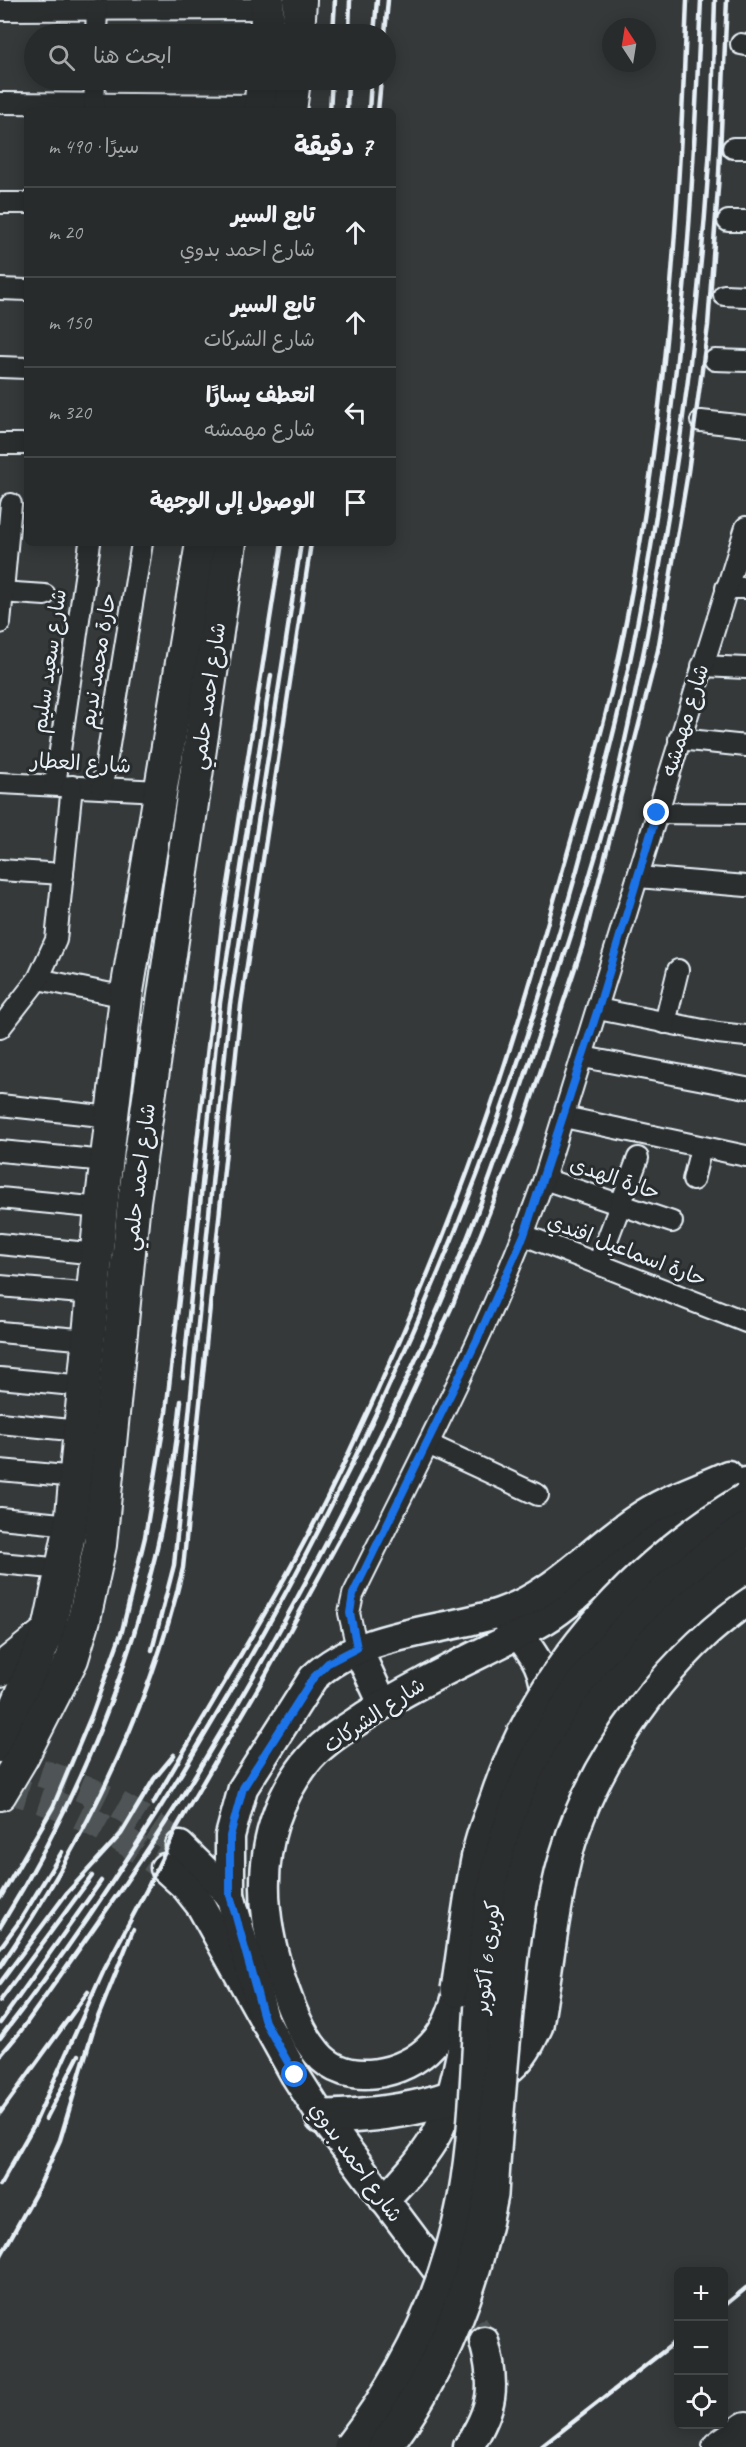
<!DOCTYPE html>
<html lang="ar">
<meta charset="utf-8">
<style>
:root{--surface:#282b2c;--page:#343738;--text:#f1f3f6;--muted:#a5a7a9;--line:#444748}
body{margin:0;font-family:Caveat,"Playpen Sans Arabic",sans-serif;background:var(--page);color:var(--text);direction:rtl}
.controls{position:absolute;right:18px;bottom:18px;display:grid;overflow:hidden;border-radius:9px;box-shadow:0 3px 15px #0003}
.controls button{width:54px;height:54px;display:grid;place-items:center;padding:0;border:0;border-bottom:2px solid var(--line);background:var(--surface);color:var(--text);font:30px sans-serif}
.compass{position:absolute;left:602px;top:18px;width:54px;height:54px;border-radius:50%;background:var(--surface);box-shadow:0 3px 15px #0003;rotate:348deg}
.stop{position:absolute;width:18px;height:18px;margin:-14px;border:4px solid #1a73e8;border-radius:50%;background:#fff}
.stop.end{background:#1a73e8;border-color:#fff;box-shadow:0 2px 6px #0008}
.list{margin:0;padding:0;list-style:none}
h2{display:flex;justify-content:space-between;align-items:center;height:78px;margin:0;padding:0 24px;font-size:26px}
h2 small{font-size:20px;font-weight:400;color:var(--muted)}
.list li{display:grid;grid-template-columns:39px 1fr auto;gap:18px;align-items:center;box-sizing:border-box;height:90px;padding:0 24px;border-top:2px solid var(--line)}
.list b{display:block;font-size:22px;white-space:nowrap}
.list p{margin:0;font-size:20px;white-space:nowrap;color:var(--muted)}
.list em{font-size:20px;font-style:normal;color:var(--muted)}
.icon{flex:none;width:33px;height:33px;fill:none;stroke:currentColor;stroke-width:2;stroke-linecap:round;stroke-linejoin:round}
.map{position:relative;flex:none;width:746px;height:2447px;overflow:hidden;direction:ltr}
.search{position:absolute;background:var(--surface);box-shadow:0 3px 15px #0003;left:24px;top:24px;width:372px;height:66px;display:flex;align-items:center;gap:15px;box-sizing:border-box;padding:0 21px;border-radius:33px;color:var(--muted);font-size:22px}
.panel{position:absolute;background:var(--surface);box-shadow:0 3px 15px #0003;left:24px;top:108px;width:372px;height:438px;border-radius:9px;direction:rtl}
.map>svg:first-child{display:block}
</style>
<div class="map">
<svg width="746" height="2447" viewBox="0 0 746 2447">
<rect width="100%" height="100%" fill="#35393a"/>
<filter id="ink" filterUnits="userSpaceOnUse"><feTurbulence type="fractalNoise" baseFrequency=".0167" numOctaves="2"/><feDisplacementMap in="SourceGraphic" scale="12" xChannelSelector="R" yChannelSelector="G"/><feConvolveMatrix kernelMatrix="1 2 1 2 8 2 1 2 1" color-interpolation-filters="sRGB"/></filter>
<g filter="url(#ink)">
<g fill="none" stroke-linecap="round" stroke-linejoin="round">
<g stroke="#505556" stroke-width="28" stroke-dasharray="28 14" stroke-linecap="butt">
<path d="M0 1762C67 1777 126 1803 180 1846"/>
<path d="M0 1788C62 1801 114 1831 165 1868"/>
<path d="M451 2290 484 2341"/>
</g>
<defs>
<g id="minor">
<path d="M0 10 268 9"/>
<path d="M96 34 97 9"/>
<path d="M741 44 746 45"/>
<path d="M0 103 261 105"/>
<path d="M94 111 95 80"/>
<path d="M733 148H746"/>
<path d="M0 203H27"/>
<path d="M728 221H746"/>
<path d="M0 289 27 290"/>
<path d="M724 295 746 296"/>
<path d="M715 360 746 361"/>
<path d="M0 367 27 368"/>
<path d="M701 421 746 426"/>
<path d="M0 444H27"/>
<path d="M726 588H746"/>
<path d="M0 592 45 595"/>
<path d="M0 623 11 504"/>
<path d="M702 666 746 668"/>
<path d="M679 739 746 746"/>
<path d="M0 783 160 791"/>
<path d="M55 785 90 543"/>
<path d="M102 788 142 543"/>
<path d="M657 813 746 814"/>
<path d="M0 870 63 874"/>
<path d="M638 877 746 886"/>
<path d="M38 979 126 997"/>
<path d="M598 1009 718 1033 746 1036"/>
<path d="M665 1023 678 970"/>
<path d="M0 1028 38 979 56 940 72 786"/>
<path d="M583 1057 746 1088"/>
<path d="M0 1105 111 1117"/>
<path d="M564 1117 746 1156"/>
<path d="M0 1151 106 1161"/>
<path d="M544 1179 672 1222"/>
<path d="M693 1180 701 1148"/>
<path d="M0 1198 101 1208"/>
<path d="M524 1235 746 1322"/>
<path d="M0 1244 97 1254"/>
<path d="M598 1264 638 1158"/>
<path d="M0 1286 93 1294"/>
<path d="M0 1332 89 1340"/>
<path d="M0 1378 84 1386"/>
<path d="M0 1423 80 1431"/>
<path d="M428 1444 538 1495"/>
<path d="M0 1470 77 1477"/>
<path d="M0 1518 71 1525"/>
<path d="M0 1563 63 1569"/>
<path d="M357 1648 349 1613 353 1595C420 1458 493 1323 544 1179L746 527"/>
</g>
<g id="secondary">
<path d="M506 1619C531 1651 547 1664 546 1707"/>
<path d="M357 1648 383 1704"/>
<path d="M180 1846 230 1895"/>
<path d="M165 1868 186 1887 201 1906 295 2075 316 2108 438 2271"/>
<path d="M458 1990C454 2011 447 2029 432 2045 405 2075 346 2088 317 2053 300 2033 289 2004 281 1979 257 1905 256 1828 305 1764 321 1743 344 1730 365 1716 421 1680 480 1655 538 1624 570 1607 594 1578 623 1556 661 1527 706 1508 746 1482"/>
<path d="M265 2022 230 1895V1836L243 1788 313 1678C359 1633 439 1632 499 1613 554 1595 591 1549 638 1518 665 1499 698 1489 728 1475"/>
<path d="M384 2200C402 2181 420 2162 434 2139 453 2107 465 2037 470 2000"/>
<path d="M468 2447C494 2408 496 2385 484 2341"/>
</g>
<g id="primary">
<path d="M266 34 268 0"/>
<path d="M298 34 300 0"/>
<path d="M260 111 263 80"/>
<path d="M290 111 294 80"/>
<path d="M0 1670 46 1633"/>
<path d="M0 1746 49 1630 71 1525 101 1208 126 997 202 543"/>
<path d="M0 1794 22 1757 72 1659 84 1619 100 1545 134 1201 230 543"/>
<path d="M719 2447 746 2428"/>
</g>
<path id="motorway" d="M322 2117C382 2116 469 2106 514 2061 524 2051 530 2038 536 2025 545 1973 551 1920 562 1868 580 1783 641 1691 704 1632 717 1620 732 1609 746 1598"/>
</defs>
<use href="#minor" stroke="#e8f1f8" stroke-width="24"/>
<use href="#secondary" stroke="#e8f1f8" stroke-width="33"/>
<use href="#primary" stroke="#e8f1f8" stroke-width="36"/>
<use href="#motorway" stroke="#e8f1f8" stroke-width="38"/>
<use href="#minor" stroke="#2a2d2e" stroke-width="20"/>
<use href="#secondary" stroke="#2a2d2e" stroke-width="28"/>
<use href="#primary" stroke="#2a2d2e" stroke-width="32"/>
<use href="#motorway" stroke="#2a2d2e" stroke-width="33"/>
<g stroke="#e8f1f8" stroke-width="4.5">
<path d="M333 34 335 0"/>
<path d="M349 34 350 0"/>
<path d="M374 34 377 0"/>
<path d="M385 34 388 0"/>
<path d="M330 111 332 80"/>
<path d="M347 111 348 80"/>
<path d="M369 111 371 80"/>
<path d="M378 111 381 80"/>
<path d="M183 1377 220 1003 271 675"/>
<path d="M152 1650 174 1565 230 1004 301 543"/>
<path d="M153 1804C218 1691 289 1580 345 1461 395 1355 442 1245 481 1135 511 1050 536 965 560 879 582 802 605 725 621 647 665 434 679 217 687 0"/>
<path d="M0 1898 53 1807 92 1714 122 1631 145 1537 166 1412 223 916 282 543"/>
<path d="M0 1927C98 1769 163 1587 181 1401"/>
<path d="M0 1948 19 1922 62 1852"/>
<path d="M0 1967C83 1844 149 1713 183 1568L241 1005 311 543"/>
<path d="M0 1983 66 1894 121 1834 154 1779 174 1755"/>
<path d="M0 2001 92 1876"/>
<path d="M0 2023 101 1881"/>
<path d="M0 2038C70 1949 133 1853 192 1756 360 1480 491 1182 577 870 597 796 618 721 633 646 654 538 671 428 681 319 692 213 696 106 701 0"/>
<path d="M0 2056 20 2032C81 1946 144 1860 199 1769 289 1620 372 1463 441 1302 479 1215 509 1124 539 1034 567 947 597 861 618 772 663 576 694 376 708 175 713 117 713 58 715 0"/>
<path d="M0 2113 88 1992"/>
<path d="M46 2119 79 2055"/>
<path d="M0 2185 34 2125 103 1972 147 1889 177 1827 265 1676 373 1478 453 1304 516 1145 582 947 658 650 688 472 708 326 719 174 727 0"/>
<path d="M0 2257 39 2187 60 2140 94 2027 133 1930"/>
<path d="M724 2306 746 2288"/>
<path d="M541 2447 678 2340"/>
</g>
<defs>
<g id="motorway-bridge">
<path d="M458 1990C465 1945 470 1899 479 1855 482 1837 490 1819 496 1802 539 1672 630 1570 746 1500"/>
<path d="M351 2447C408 2373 448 2290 465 2198 483 2097 476 1993 494 1892 521 1740 618 1613 746 1530"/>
<path d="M385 2447C440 2373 474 2286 491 2195 494 2141 499 2087 504 2033 510 1969 515 1906 533 1845 566 1734 650 1627 746 1565"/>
</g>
</defs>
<use href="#motorway-bridge" stroke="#e8f1f8" stroke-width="38" stroke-linecap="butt"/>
<use href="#motorway-bridge" stroke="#2a2d2e" stroke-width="33"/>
</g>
</g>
<g fill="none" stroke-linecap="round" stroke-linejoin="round" filter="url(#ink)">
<path stroke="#1a73e8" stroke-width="8" d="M295 2075 265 2022 230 1895V1836L243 1788 313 1678 328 1663 357 1648 350 1613 353 1594 478 1338 524 1235 598 1009 657 813"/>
</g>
<g text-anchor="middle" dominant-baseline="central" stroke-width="6" stroke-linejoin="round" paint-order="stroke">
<g font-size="21" fill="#e8f1f8" stroke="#2a2d2e">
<text transform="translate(49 661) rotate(-82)">شارع سعيد سليم</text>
<text transform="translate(98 661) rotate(-81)">حارة محمد نديم</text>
<text transform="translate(208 696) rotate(-82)">شارع احمد حلمي</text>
<text transform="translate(685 720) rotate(-73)">شارع مهمشه</text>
<text transform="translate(81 763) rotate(3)">شارع العطار</text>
<text transform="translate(139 1177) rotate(-83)">شارع احمد حلمي</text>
<text transform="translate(615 1178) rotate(19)">حارة الهدى</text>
<text transform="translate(627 1250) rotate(21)">حارة اسماعيل افندي</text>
<text transform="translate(374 1715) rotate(-34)">شارع الشركات</text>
<text transform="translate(487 1957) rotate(-84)">كوبرى 6 أكتوبر</text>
<text transform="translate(356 2162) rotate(54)">شارع احمد بدوي</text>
</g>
</g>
</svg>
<div class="controls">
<button>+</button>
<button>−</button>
<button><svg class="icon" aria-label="locate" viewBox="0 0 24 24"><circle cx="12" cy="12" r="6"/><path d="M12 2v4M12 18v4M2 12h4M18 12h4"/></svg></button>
</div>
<svg class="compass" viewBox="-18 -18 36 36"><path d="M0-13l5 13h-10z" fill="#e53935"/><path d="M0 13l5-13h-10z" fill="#a5a7a9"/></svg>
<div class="stop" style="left:295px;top:2075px"></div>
<div class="stop end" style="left:657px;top:813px"></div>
<div class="search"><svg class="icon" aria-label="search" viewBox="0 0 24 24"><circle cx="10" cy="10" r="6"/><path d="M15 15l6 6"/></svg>ابحث هنا</div>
<section class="panel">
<h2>7 دقيقة<small>سيرًا · 490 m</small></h2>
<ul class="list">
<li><svg class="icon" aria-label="ahead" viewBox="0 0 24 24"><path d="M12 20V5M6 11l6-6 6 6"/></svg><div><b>تابع السير</b><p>شارع احمد بدوي</p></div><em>20 m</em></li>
<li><svg class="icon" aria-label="ahead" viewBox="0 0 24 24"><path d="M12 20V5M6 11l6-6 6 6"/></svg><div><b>تابع السير</b><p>شارع الشركات</p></div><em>150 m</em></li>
<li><svg class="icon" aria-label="left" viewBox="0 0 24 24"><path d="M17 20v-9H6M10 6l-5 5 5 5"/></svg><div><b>انعطف يسارًا</b><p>شارع مهمشه</p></div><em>320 m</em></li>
<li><svg class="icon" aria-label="arrive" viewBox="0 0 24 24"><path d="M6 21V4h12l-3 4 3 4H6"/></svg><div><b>الوصول إلى الوجهة</b></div></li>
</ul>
</section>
</div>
